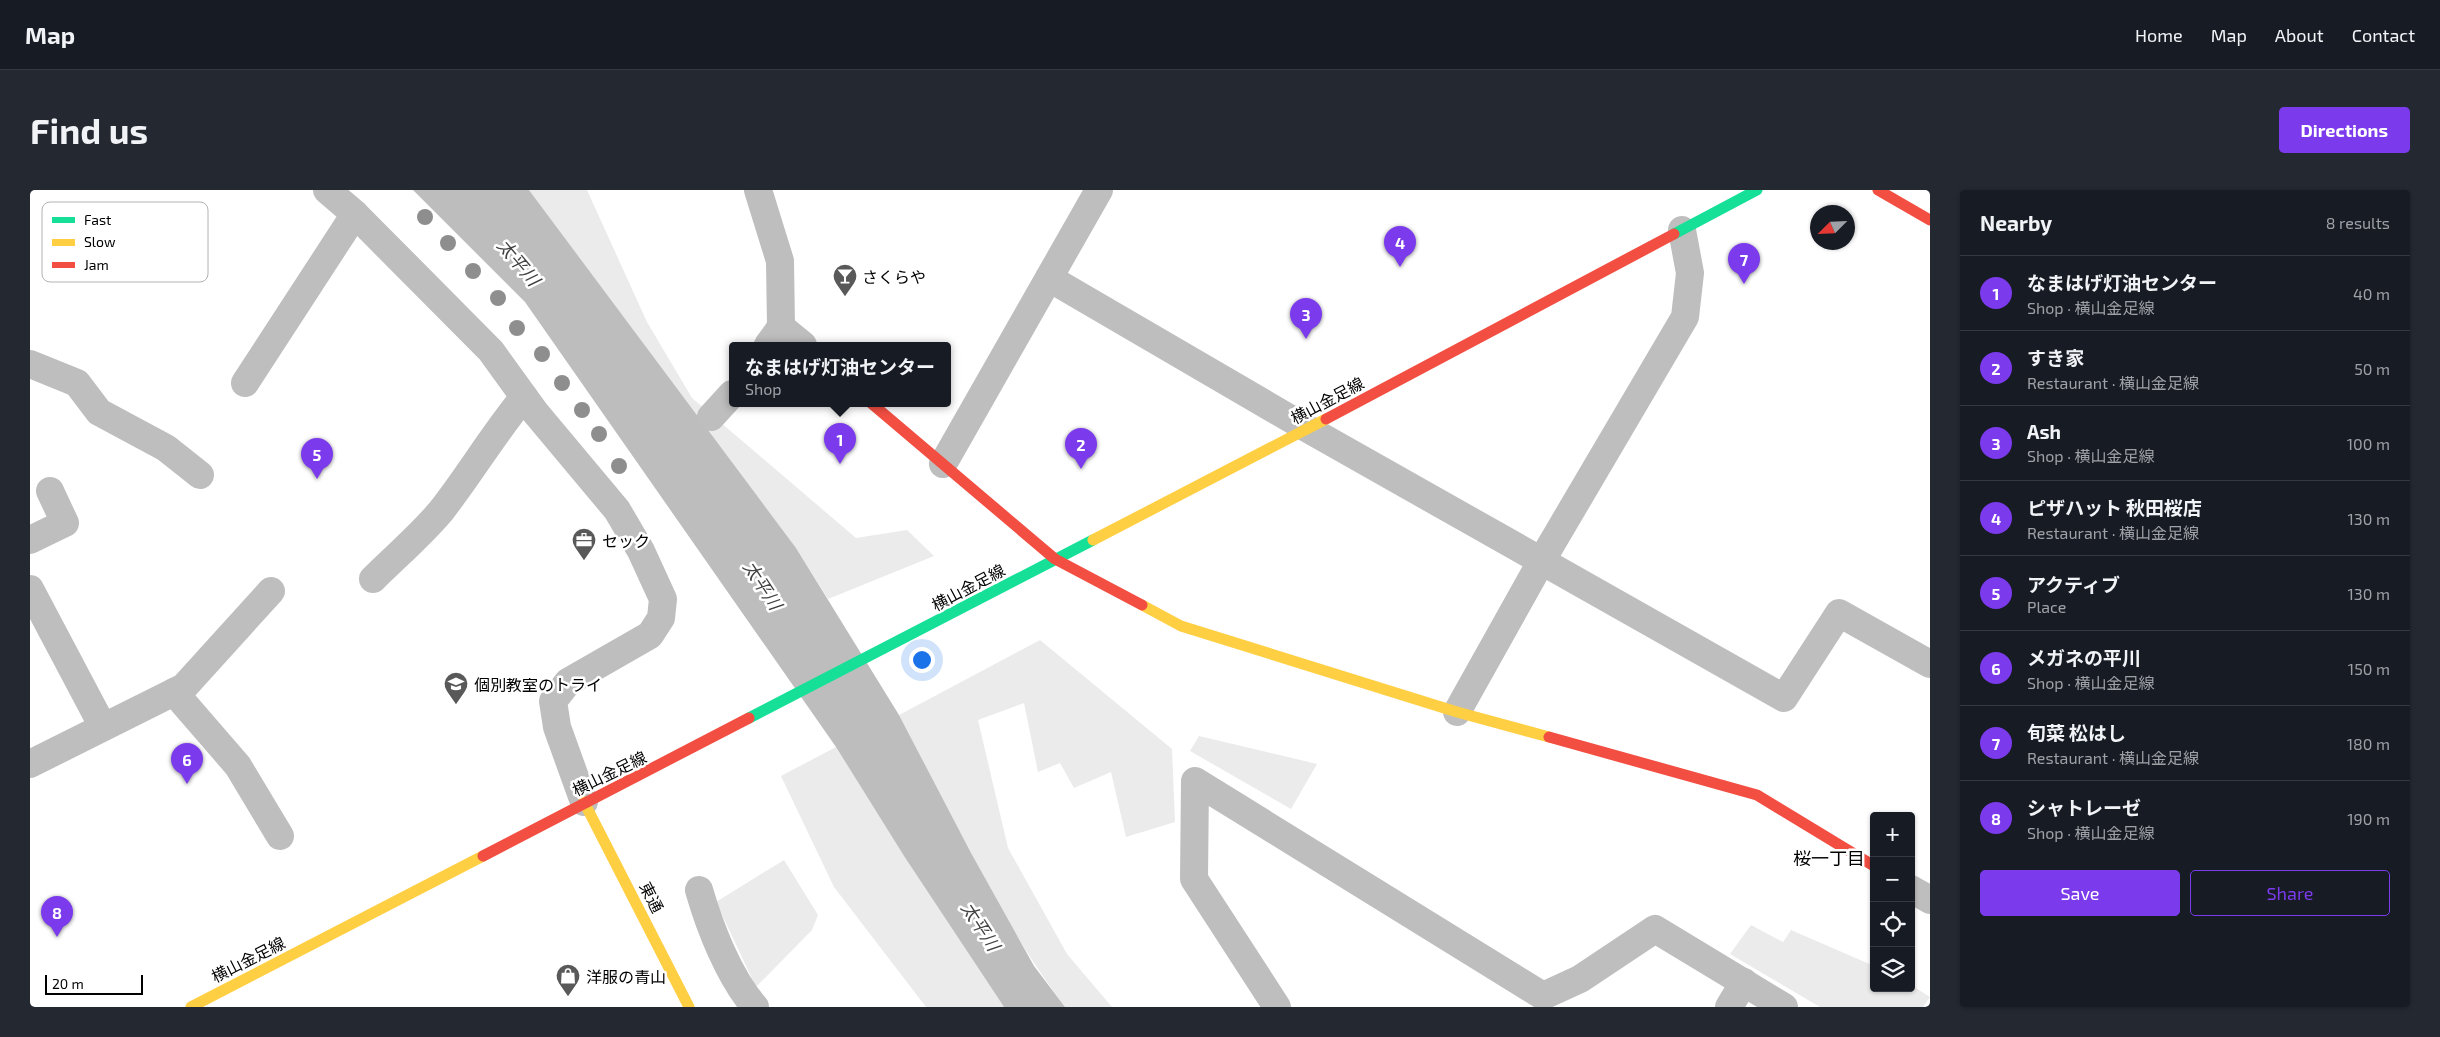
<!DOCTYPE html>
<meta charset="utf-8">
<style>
:root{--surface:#171b24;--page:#242831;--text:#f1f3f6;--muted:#9ea1a6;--line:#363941;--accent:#7c3aed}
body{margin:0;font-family:"Exo 2","Noto Sans JP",sans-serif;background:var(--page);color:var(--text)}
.controls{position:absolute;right:15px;bottom:15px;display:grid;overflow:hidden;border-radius:5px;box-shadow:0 1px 4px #0004}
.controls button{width:45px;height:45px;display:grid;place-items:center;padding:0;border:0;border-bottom:1px solid var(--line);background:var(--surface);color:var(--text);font:25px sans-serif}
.compass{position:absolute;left:1780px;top:15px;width:45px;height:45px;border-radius:50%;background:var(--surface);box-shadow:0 1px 4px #0004;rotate:246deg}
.scale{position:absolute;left:15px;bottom:12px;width:98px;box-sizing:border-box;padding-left:5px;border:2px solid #000;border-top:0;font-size:14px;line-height:18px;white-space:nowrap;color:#000;-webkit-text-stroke:4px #fff;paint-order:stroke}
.you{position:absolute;left:891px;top:469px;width:18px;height:18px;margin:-12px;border:4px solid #fff;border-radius:50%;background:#1a73e8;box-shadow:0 0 0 8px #1a73e833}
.badge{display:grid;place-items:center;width:32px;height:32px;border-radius:50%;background:var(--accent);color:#fff;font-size:16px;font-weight:700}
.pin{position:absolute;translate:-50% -41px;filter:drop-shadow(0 1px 2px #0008)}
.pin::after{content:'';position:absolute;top:26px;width:18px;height:15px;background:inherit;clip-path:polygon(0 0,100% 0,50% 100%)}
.popup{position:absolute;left:699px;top:152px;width:222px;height:65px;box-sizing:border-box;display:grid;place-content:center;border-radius:5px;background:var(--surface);filter:drop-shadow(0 1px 4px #0005);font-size:16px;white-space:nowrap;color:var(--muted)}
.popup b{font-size:19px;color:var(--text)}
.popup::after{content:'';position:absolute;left:50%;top:100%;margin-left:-10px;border:10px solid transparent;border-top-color:var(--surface)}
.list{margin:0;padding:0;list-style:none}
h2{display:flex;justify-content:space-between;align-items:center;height:65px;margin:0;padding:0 20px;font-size:21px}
h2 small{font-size:16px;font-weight:400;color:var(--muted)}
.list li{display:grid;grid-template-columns:32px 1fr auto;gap:15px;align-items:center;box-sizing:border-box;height:75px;padding:0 20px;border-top:1px solid var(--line)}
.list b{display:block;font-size:19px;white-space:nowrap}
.list p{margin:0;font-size:16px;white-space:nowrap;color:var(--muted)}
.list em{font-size:16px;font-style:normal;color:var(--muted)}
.actions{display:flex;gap:10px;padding:15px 20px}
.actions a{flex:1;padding:11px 0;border:1px solid var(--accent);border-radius:5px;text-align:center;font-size:18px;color:var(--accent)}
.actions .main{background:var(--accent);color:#fff}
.icon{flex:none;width:28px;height:28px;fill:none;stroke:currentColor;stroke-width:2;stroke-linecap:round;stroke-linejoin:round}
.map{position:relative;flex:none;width:1900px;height:817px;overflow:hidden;border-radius:5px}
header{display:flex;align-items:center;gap:30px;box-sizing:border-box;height:70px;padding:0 25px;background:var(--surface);border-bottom:1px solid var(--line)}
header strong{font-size:24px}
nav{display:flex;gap:28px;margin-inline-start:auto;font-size:18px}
.intro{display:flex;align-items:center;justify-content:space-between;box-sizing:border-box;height:120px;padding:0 30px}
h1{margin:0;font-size:35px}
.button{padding:12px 22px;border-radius:5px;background:var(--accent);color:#fff;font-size:18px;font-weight:700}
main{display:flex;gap:30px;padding:0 30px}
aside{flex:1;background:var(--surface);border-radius:5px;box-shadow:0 1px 4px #0004}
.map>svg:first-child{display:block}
</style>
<header>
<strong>Map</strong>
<nav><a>Home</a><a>Map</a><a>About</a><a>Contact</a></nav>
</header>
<div class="intro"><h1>Find us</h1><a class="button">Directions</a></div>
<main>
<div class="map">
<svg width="1900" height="817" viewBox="0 0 1900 817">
<rect width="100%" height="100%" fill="#fff"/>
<g fill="#ebebeb">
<path d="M499 0H557L617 132 662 208 826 348 877 340 904 366 798 409 766 358Z"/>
<path d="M1010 450 1142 559 1145 632 1096 647 1081 582 1044 598 1030 573 1008 582 994 513 948 530 978 658 1037 764 1082 817H1035C968 728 921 624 869 525Z"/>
<path d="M1169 546 1287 574 1261 619 1160 561Z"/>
<path d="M806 557 874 666 974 817H896L804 697 751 586Z"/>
<path d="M754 670 788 725 782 740 726 797 686 712Z"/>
<path d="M1721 735 1753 752 1761 740 1844 776V798H1881V795L1900 807 1893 817H1790L1700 764Z"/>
</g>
<path fill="#bdbdbd" d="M383 0H499L766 358 869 525 941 663 1004 776 1035 817H974L874 666 806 557 495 112Z"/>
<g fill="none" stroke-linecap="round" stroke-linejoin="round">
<g stroke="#bebebe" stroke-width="28">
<path d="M297 0 325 24 461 161 505 222 587 320 611 361 633 409 631 428 620 445 538 492 523 511 527 537 554 612"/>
<path d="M728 0 750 71 751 137 738 155"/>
<path d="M1019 88 1278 239 1754 508 1809 423 1900 474"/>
<path d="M751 137 773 155"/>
<path d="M0 174 47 193 69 222 136 258 170 285"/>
<path d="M215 193 325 24"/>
<path d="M681 227 702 204"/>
<path d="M913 274 1069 0"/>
<path d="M0 350 35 333 20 301"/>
<path d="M343 389C365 367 391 345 411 321 440 284 464 243 494 207"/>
<path d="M0 399 73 537"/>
<path d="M144 502 208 576 250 646"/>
<path d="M1427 522 1512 370 1655 127 1660 83 1652 40"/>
<path d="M0 574 154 497 241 401"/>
<path d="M1881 699 1900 710"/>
<path d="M669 700C680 738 699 787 725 817"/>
<path d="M1247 817 1164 689 1165 591 1513 806 1550 789 1625 739 1754 817"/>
<path d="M1699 817 1714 792"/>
</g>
<g stroke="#16e098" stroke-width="11">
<path d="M1644 44 1727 0"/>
<path d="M719 528 1063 350"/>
</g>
<g stroke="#ffcf43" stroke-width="11">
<path d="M1063 350 1296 229"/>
<path d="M1112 415 1151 436 1427 522 1519 547"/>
<path d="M554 612 659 817"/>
<path d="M161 817 453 666"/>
</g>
<g stroke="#f24e42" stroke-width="11">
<path d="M1848 0 1900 30"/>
<path d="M841 213 1025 369 1112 415"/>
<path d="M1296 229 1644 44"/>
<path d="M1519 547 1727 605 1844 676"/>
<path d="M453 666 719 528"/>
</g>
</g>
<g fill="#8e8e8e">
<circle cx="395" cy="27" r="8"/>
<circle cx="418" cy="53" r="8"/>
<circle cx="443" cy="81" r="8"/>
<circle cx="468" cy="108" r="8"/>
<circle cx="487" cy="138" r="8"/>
<circle cx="512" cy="164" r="8"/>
<circle cx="532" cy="193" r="8"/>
<circle cx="552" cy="220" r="8"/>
<circle cx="569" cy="244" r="8"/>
<circle cx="589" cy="276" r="8"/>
</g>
<defs>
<symbol id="bar-pin" viewBox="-11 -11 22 30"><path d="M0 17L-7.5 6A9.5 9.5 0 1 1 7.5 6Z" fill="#595959" stroke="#fff"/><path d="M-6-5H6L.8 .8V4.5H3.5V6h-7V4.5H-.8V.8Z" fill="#fff"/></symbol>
<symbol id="office-pin" viewBox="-11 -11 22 30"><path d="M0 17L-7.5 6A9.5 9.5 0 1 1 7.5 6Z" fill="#595959" stroke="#fff"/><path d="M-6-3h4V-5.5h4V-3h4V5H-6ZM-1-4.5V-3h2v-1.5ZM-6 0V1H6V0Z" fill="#fff"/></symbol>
<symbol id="school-pin" viewBox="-11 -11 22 30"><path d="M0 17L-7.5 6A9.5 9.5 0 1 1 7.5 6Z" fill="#595959" stroke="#fff"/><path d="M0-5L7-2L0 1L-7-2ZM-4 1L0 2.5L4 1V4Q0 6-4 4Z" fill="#fff"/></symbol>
<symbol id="shop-pin" viewBox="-11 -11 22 30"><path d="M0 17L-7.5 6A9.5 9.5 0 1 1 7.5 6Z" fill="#595959" stroke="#fff"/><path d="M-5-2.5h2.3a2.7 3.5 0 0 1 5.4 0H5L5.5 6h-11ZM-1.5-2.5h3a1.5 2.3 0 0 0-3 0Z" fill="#fff"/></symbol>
</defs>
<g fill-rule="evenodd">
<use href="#bar-pin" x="801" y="72" width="28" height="38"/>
<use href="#office-pin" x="540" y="336" width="28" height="38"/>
<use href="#school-pin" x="412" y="480" width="28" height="38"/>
<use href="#shop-pin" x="524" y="772" width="28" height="38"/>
</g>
<g text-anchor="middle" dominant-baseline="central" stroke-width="5" stroke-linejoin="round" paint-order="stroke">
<g font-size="16" fill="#000" stroke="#fff" text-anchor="start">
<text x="832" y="86">さくらや</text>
<text x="572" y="350">セック</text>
<text x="444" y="494">個別教室のトライ</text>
<text x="556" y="786">洋服の青山</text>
</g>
<g font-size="16" fill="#000" stroke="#fff">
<text transform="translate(1297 210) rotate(-28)">横山金足線</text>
<text transform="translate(938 397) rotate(-28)">横山金足線</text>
<text transform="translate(579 583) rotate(-26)">横山金足線</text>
<text transform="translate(622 707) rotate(63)">東通</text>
<text transform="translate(218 769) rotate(-27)">横山金足線</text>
</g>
<g font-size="18" font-style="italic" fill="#424242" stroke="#fff">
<text transform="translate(489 72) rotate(50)">太平川</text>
<text transform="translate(733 395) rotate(57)">太平川</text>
<text transform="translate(951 736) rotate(57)">太平川</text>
</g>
<g font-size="18" fill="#000" stroke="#fff">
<text x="1799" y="668">桜一丁目</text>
</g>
</g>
<rect x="12" y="12" width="166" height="80" rx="8" fill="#fff" stroke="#b2b2b2" stroke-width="1"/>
<rect x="22" y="27" width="23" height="6" fill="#16e098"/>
<rect x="22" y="49" width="23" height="7" fill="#ffcf43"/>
<rect x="22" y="72" width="23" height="6" fill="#f24e42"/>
<g font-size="14" fill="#000">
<text x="54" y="35">Fast</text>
<text x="54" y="57">Slow</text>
<text x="54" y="80">Jam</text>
</g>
</svg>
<div class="controls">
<button>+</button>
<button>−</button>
<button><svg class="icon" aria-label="locate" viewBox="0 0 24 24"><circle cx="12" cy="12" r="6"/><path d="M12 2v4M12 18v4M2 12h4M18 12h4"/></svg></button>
<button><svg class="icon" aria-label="layers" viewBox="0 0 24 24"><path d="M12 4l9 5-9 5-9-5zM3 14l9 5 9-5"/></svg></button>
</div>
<svg class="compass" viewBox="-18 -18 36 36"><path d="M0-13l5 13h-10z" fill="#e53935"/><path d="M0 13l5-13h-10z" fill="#9ea1a6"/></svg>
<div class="scale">20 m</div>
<div class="you"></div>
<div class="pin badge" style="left:810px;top:274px">1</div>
<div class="popup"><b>なまはげ灯油センター</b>Shop</div>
<div class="pin badge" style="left:1051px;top:279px">2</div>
<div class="pin badge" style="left:1276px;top:149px">3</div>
<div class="pin badge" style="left:1370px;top:77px">4</div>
<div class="pin badge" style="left:287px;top:289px">5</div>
<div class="pin badge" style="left:157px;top:594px">6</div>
<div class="pin badge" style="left:1714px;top:94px">7</div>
<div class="pin badge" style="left:27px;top:747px">8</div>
</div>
<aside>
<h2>Nearby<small>8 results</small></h2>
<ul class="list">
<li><span class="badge">1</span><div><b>なまはげ灯油センター</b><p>Shop · 横山金足線</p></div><em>40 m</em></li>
<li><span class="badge">2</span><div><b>すき家</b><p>Restaurant · 横山金足線</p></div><em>50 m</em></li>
<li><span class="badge">3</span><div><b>Ash</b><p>Shop · 横山金足線</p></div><em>100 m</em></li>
<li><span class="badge">4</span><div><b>ピザハット 秋田桜店</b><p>Restaurant · 横山金足線</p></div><em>130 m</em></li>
<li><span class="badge">5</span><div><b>アクティブ</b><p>Place</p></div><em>130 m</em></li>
<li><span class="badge">6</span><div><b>メガネの平川</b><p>Shop · 横山金足線</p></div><em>150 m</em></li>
<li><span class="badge">7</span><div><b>旬菜 松はし</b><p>Restaurant · 横山金足線</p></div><em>180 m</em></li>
<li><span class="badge">8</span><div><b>シャトレーゼ</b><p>Shop · 横山金足線</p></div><em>190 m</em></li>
</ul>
<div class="actions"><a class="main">Save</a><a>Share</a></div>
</aside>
</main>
